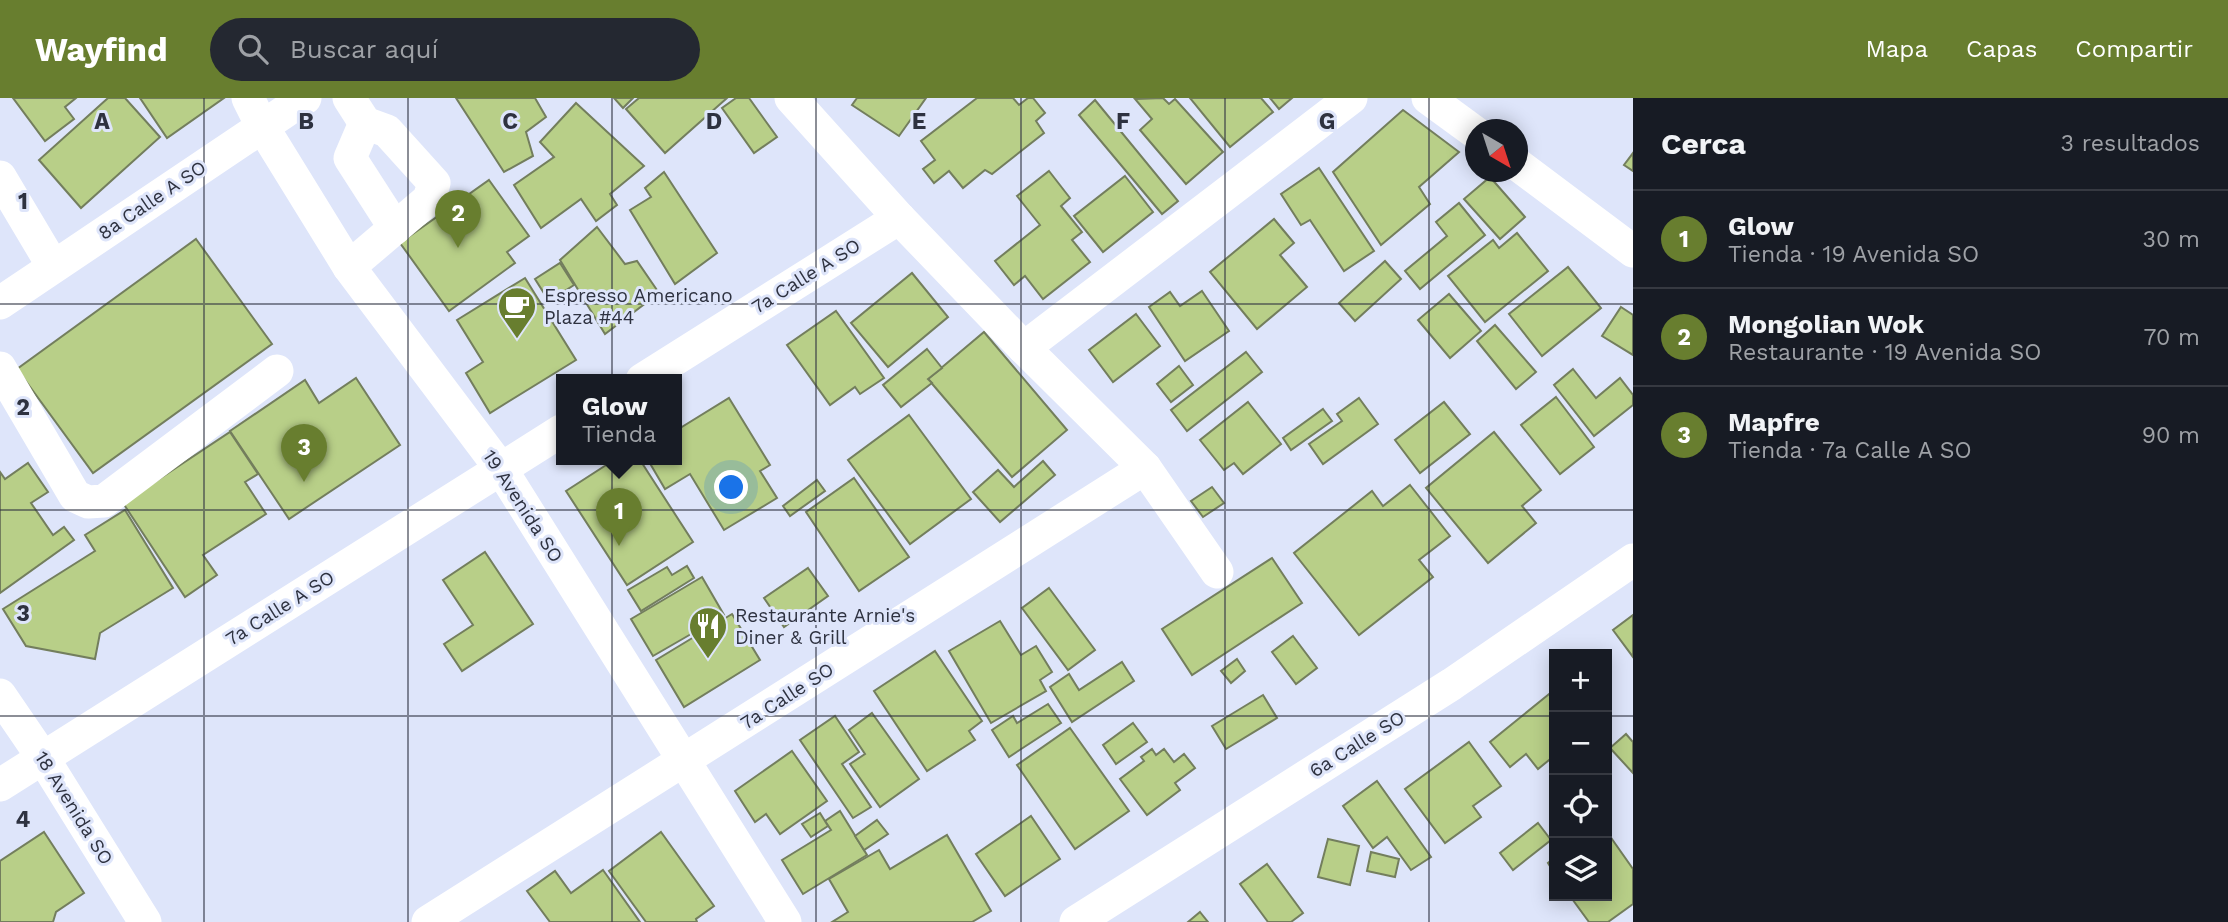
<!DOCTYPE html>
<html lang="es">
<meta charset="utf-8">
<style>
:root{--surface:#171b24;--page:#242831;--text:#f1f3f6;--muted:#9ea1a6;--line:#363941;--accent:#687e2f}
body{margin:0;font-family:"Work Sans",sans-serif;background:var(--page);color:var(--text)}
.controls{position:absolute;right:21px;bottom:21px;display:grid;overflow:hidden;border-radius:0px;box-shadow:0 4px 18px #0003}
.controls button{width:63px;height:63px;display:grid;place-items:center;padding:0;border:0;border-bottom:2px solid var(--line);background:var(--surface);color:var(--text);font:35px sans-serif}
.compass{position:absolute;left:1465px;top:21px;width:63px;height:63px;border-radius:50%;background:var(--surface);box-shadow:0 4px 18px #0003;rotate:141deg}
.you{position:absolute;left:732px;top:390px;width:24px;height:24px;margin:-18px;border:5px solid #fff;border-radius:50%;background:#1a73e8;box-shadow:0 0 0 10px #1a73e833}
.badge{display:grid;place-items:center;width:46px;height:46px;border-radius:50%;background:var(--accent);color:#fff;font-size:23px;font-weight:700}
.pin{position:absolute;translate:-50% -58px;filter:drop-shadow(0 2px 4px #0008)}
.pin::after{content:'';position:absolute;top:37px;width:24px;height:21px;background:inherit;clip-path:polygon(0 0,100% 0,50% 100%)}
.popup{position:absolute;left:556px;top:276px;width:126px;height:91px;box-sizing:border-box;display:grid;place-content:center;border-radius:0px;background:var(--surface);filter:drop-shadow(0 2px 5px #0005);font-size:23px;white-space:nowrap;color:var(--muted)}
.popup b{font-size:26px;color:var(--text)}
.popup::after{content:'';position:absolute;left:50%;top:100%;margin-left:-14px;border:14px solid transparent;border-top-color:var(--surface)}
.list{margin:0;padding:0;list-style:none}
h2{display:flex;justify-content:space-between;align-items:center;height:91px;margin:0;padding:0 28px;font-size:30px}
h2 small{font-size:23px;font-weight:400;color:var(--muted)}
.list li{display:grid;grid-template-columns:46px 1fr auto;gap:21px;align-items:center;box-sizing:border-box;height:98px;padding:0 28px;border-top:2px solid var(--line)}
.list b{display:block;font-size:26px;white-space:nowrap}
.list p{margin:0;font-size:23px;white-space:nowrap;color:var(--muted)}
.list em{font-size:23px;font-style:normal;color:var(--muted)}
.icon{flex:none;width:38px;height:38px;fill:none;stroke:currentColor;stroke-width:2;stroke-linecap:round;stroke-linejoin:round}
.map{position:relative;flex:none;width:1633px;height:824px;overflow:hidden}
header{display:flex;align-items:center;gap:42px;box-sizing:border-box;height:98px;padding:0 35px;background:var(--accent);color:#fff}
header strong{font-size:33px}
nav{display:flex;gap:38px;margin-inline-start:auto;font-size:24px}
.search{width:490px;height:63px;background:var(--page);display:flex;align-items:center;gap:18px;box-sizing:border-box;padding:0 24px;border-radius:38px;color:var(--muted);font-size:26px}
main{display:flex}
aside{flex:1;background:var(--surface)}
.map>svg:first-child{display:block}
</style>
<header>
<strong>Wayfind</strong>
<div class="search"><svg class="icon" aria-label="search" viewBox="0 0 24 24"><circle cx="10" cy="10" r="6"/><path d="M15 15l6 6"/></svg>Buscar aquí</div>
<nav><a>Mapa</a><a>Capas</a><a>Compartir</a></nav>
</header>
<main>
<div class="map">
<svg width="1633" height="824" viewBox="0 0 1633 824">
<rect width="100%" height="100%" fill="#dee5fa"/>
<g fill="#b8cf88" stroke="#737e5d" stroke-width="2">
<path d="M13 0H76L65 9 74 21 45 43Z"/>
<path d="M108 0H125L160 39 81 110 39 62Z"/>
<path d="M140 0H224L167 40Z"/>
<path d="M456 0H535L546 19 526 34 533 58 504 74Z"/>
<path d="M614 0H633L623 10Z"/>
<path d="M639 0H727L665 55 626 11Z"/>
<path d="M736 0H749L777 39 754 55 722 10Z"/>
<path d="M857 0H926L899 38 852 7Z"/>
<path d="M977 0H1013L1019 7 1028 0H1033L1045 15 1036 23 1044 35 992 76 985 72 963 90 949 73 934 85 923 71 935 62 921 43Z"/>
<path d="M1163 0 1169 6 1175 1 1223 54 1186 86 1140 32 1152 21 1135 1Z"/>
<path d="M1190 0H1261L1273 14 1230 49Z"/>
<path d="M1270 0H1292L1279 11Z"/>
<path d="M1095 2 1178 103 1162 116 1079 17Z"/>
<path d="M576 5 644 68 610 96 617 107 596 123 581 101 541 130 514 87 554 59 540 44Z"/>
<path d="M1403 12 1459 54 1419 89 1430 106 1381 147 1333 74Z"/>
<path d="M1633 55V73L1624 67Z"/>
<path d="M1319 70 1374 153 1344 173 1310 122 1301 127 1281 96Z"/>
<path d="M1049 73 1070 100 1061 108 1082 134 1072 142 1090 164 1043 201 1025 178 1014 187 995 163 1040 127 1017 98Z"/>
<path d="M664 74 717 155 675 186 630 112 651 99 645 90Z"/>
<path d="M1125 78 1153 114 1103 154 1074 118Z"/>
<path d="M1490 79 1525 119 1500 141 1464 101Z"/>
<path d="M489 82 529 138 507 154 515 165 449 213 400 145Z"/>
<path d="M1459 105 1485 137 1420 191 1405 173 1447 138 1436 124Z"/>
<path d="M1274 121 1294 145 1280 157 1307 189 1257 231 1210 174Z"/>
<path d="M597 129 625 166 637 163 659 195 605 236 560 162Z"/>
<path d="M1517 135 1548 173 1485 224 1448 178 1493 142 1499 150Z"/>
<path d="M196 141 272 246 93 375 17 271Z"/>
<path d="M1385 163 1401 181 1355 223 1339 205Z"/>
<path d="M560 165 574 187 549 203 535 181Z"/>
<path d="M1568 169 1601 210 1542 258 1509 216Z"/>
<path d="M912 175 948 219 888 269 851 225Z"/>
<path d="M525 180 576 262 490 315 466 275 483 264 457 222Z"/>
<path d="M1202 193 1229 233 1185 263 1149 209 1170 194 1180 208Z"/>
<path d="M1449 196 1481 233 1450 260 1418 222Z"/>
<path d="M1621 209 1633 217V257L1602 238Z"/>
<path d="M836 213 884 280 860 296 855 289 830 307 787 247Z"/>
<path d="M1136 216 1160 248 1113 284 1089 252Z"/>
<path d="M1495 227 1536 274 1516 291 1477 243Z"/>
<path d="M984 234 1067 332 1012 379 928 281Z"/>
<path d="M927 251 942 270 928 281 932 285 901 309 883 287Z"/>
<path d="M1246 254 1262 274 1187 333 1171 312Z"/>
<path d="M1179 268 1193 287 1171 304 1157 286Z"/>
<path d="M1573 271 1596 300 1620 280 1633 297V307L1594 338 1554 287Z"/>
<path d="M356 280 400 347 289 421 230 333 305 282 319 305Z"/>
<path d="M1556 299 1594 349 1560 376 1521 327Z"/>
<path d="M729 300 770 367 760 373 777 400 724 432 690 376 665 391 648 362H677V332Z"/>
<path d="M1359 300 1378 326 1323 366 1309 346 1342 323 1337 316Z"/>
<path d="M1248 304 1281 346 1243 376 1234 365 1224 372 1200 342Z"/>
<path d="M1444 304 1470 336 1420 375 1395 342Z"/>
<path d="M1323 311 1332 323 1291 352 1283 340Z"/>
<path d="M909 317 971 401 910 446 848 362Z"/>
<path d="M230 334 258 376 245 384 266 416 203 457 217 477 185 499 123 405Z"/>
<path d="M1494 334 1541 392 1522 408 1536 425 1488 465 1426 390Z"/>
<path d="M614 362H640L693 444 627 487 566 393Z"/>
<path d="M1043 363 1055 377 1000 424 973 394 998 372 1014 389Z"/>
<path d="M28 365 48 394 31 405 53 437 64 429 74 442 0 495V374L5 381Z"/>
<path d="M854 380 909 459 859 493 806 414Z"/>
<path d="M817 382 825 393 790 418 783 408Z"/>
<path d="M1410 387 1450 438 1419 462 1433 479 1359 537 1294 455 1372 393 1383 408Z"/>
<path d="M1212 389 1224 405 1203 419 1191 403Z"/>
<path d="M125 412 173 490 100 535 95 561 26 548 3 511 95 453 85 437Z"/>
<path d="M485 454 533 526 462 573 444 546 473 527 443 482Z"/>
<path d="M1272 460 1302 505 1192 577 1162 531Z"/>
<path d="M687 468 694 480 641 513 628 492 667 469 672 477Z"/>
<path d="M808 470 828 498 784 529 764 500Z"/>
<path d="M702 479 724 517 653 558 631 521Z"/>
<path d="M1049 490 1095 552 1068 572 1022 510Z"/>
<path d="M732 516 760 562 684 609 656 562Z"/>
<path d="M1633 517V559L1613 532Z"/>
<path d="M1000 523 1021 557 1036 548 1052 574 1040 582 1046 593 991 625 949 553Z"/>
<path d="M1293 538 1317 570 1296 586 1272 554Z"/>
<path d="M935 553 982 623 969 633 975 642 927 673 874 593Z"/>
<path d="M1237 561 1245 573 1231 585 1221 573Z"/>
<path d="M1122 564 1134 583 1072 624 1050 589 1069 576 1079 592Z"/>
<path d="M1554 592V658L1538 671 1526 656 1510 669 1490 644Z"/>
<path d="M1263 597 1277 620 1226 651 1212 628Z"/>
<path d="M1048 606 1061 625 1009 659 992 632 1013 618 1017 625Z"/>
<path d="M872 615 919 681 880 709 850 666 865 656 849 632Z"/>
<path d="M835 618 859 654 842 666 871 709 853 720 800 642Z"/>
<path d="M1133 625 1147 644 1116 666 1103 647Z"/>
<path d="M1070 630 1129 713 1075 751 1017 667Z"/>
<path d="M1626 636 1633 644V675L1610 650Z"/>
<path d="M1469 644 1501 688 1473 708 1481 719 1445 745 1405 691Z"/>
<path d="M1152 651 1156 657 1164 651 1174 664 1184 656 1195 670 1175 685 1180 692 1147 717 1120 681 1144 663 1141 659Z"/>
<path d="M792 653 827 703 780 736 766 716 755 724 735 693Z"/>
<path d="M1377 683 1431 759 1411 772 1387 739 1373 750 1343 708Z"/>
<path d="M840 713 867 757 803 796 782 762 831 732 825 723Z"/>
<path d="M820 715 828 728 811 739 802 726Z"/>
<path d="M1031 718 1060 761 1005 798 976 756Z"/>
<path d="M877 722 888 736 864 752 855 738Z"/>
<path d="M1538 725 1551 742 1513 772 1500 755Z"/>
<path d="M44 734 84 795 56 814 53 824H0V763Z"/>
<path d="M661 734 714 808 696 821 697 824H646L609 773Z"/>
<path d="M1607 734 1633 771V806L1608 824H1589L1570 798H1607Z"/>
<path d="M947 737 991 813 972 824H832L848 814 829 781 879 752 890 771Z"/>
<path d="M1328 741 1359 748 1350 787 1318 779Z"/>
<path d="M1371 754 1399 761 1395 779 1367 773Z"/>
<path d="M1554 760V775L1548 765Z"/>
<path d="M1267 766 1303 815 1291 824H1268L1240 786Z"/>
<path d="M603 772 640 824H550L527 793 555 773 571 795Z"/>
<path d="M1200 814 1208 824H1188Z"/>
</g>
<g fill="none" stroke-linecap="round" stroke-linejoin="round">
<g stroke="#fff" stroke-width="33">
<path d="M248 0 262 28 349 169 501 371 785 824"/>
<path d="M349 0 365 25 387 33 434 85 429 101 349 169"/>
<path d="M791 0 899 120 1024 250 1145 370 1217 474"/>
<path d="M1428 0 1476 35"/>
<path d="M365 25 350 60 395 130"/>
<path d="M1518 67 1633 153"/>
<path d="M0 79 53 168"/>
<path d="M0 205 305 0"/>
<path d="M1024 250 1351 0"/>
<path d="M0 270 75 398 88 404 104 403 277 273"/>
<path d="M642 282 899 120"/>
<path d="M0 597 43 660 145 824"/>
<path d="M0 687 561 333"/>
<path d="M428 824 1145 370"/>
<path d="M1076 824 1452 586 1633 462"/>
</g>
</g>
<path fill="none" stroke="#2e3240" stroke-width="2" stroke-opacity="0.55" d="M204 0V824M408 0V824M612 0V824M816 0V824M1021 0V824M1225 0V824M1429 0V824M0 206H1633M0 412H1633M0 618H1554M1607 618H1633"/>
<defs>
<symbol id="cafe-pin" viewBox="-11 -11 22 30"><path d="M0 17L-7.5 6A9.5 9.5 0 1 1 7.5 6Z" fill="#687e2f" stroke="#dee5fa"/><path d="M-5.5-4.5H6V0H3Q3 3.5 0 3.5H-2.5Q-5.5 3.5-5.5 0ZM3-3.2v2h1.7v-2ZM-6 4.5H4V6H-6Z" fill="#fff"/></symbol>
<symbol id="restaurant-pin" viewBox="-11 -11 22 30"><path d="M0 17L-7.5 6A9.5 9.5 0 1 1 7.5 6Z" fill="#687e2f" stroke="#dee5fa"/><path d="M-5-6h1v4h1v-4h1v4h1v-4h1v5L-1.5 .5V6h-2V.5L-5-1ZM5-6V6H3V1.5H1.5Q1.5-4 5-6Z" fill="#fff"/></symbol>
</defs>
<g fill-rule="evenodd">
<use href="#cafe-pin" x="495" y="186" width="44" height="60"/>
<use href="#restaurant-pin" x="686" y="506" width="44" height="60"/>
</g>
<g text-anchor="middle" dominant-baseline="central" stroke-width="6" stroke-linejoin="round" paint-order="stroke">
<g font-size="19" fill="#2e3240" stroke="#dee5fa">
<text transform="translate(152 102) rotate(-34)">8a Calle A SO</text>
<text transform="translate(806 178) rotate(-32)">7a Calle A SO</text>
<text transform="translate(523 408) rotate(57)">19 Avenida SO</text>
<text transform="translate(280 510) rotate(-32)">7a Calle A SO</text>
<text transform="translate(787 598) rotate(-33)">7a Calle SO</text>
<text transform="translate(1357 646) rotate(-32)">6a Calle SO</text>
<text transform="translate(74 710) rotate(58)">18 Avenida SO</text>
</g>
<g font-size="19" fill="#2e3240" stroke="#dee5fa" text-anchor="start">
<text x="544" y="197">Espresso Americano<tspan x="544" dy="22">Plaza #44</tspan></text>
<text x="735" y="517">Restaurante Arnie's<tspan x="735" dy="22">Diner &amp; Grill</tspan></text>
</g>
</g>
<g font-size="23" text-anchor="middle" font-weight="bold" fill="#2e3240" stroke="#dee5fa" stroke-width="6" stroke-linejoin="round" paint-order="stroke">
<text x="102" y="31">A</text>
<text x="306" y="31">B</text>
<text x="510" y="31">C</text>
<text x="714" y="31">D</text>
<text x="919" y="31">E</text>
<text x="1123" y="31">F</text>
<text x="1327" y="31">G</text>
<text x="23" y="111">1</text>
<text x="23" y="317">2</text>
<text x="23" y="523">3</text>
<text x="23" y="729">4</text>
</g>
</svg>
<div class="controls">
<button>+</button>
<button>−</button>
<button><svg class="icon" aria-label="locate" viewBox="0 0 24 24"><circle cx="12" cy="12" r="6"/><path d="M12 2v4M12 18v4M2 12h4M18 12h4"/></svg></button>
<button><svg class="icon" aria-label="layers" viewBox="0 0 24 24"><path d="M12 4l9 5-9 5-9-5zM3 14l9 5 9-5"/></svg></button>
</div>
<svg class="compass" viewBox="-18 -18 36 36"><path d="M0-13l5 13h-10z" fill="#e53935"/><path d="M0 13l5-13h-10z" fill="#9ea1a6"/></svg>
<div class="you"></div>
<div class="pin badge" style="left:619px;top:448px">1</div>
<div class="popup"><b>Glow</b>Tienda</div>
<div class="pin badge" style="left:458px;top:150px">2</div>
<div class="pin badge" style="left:304px;top:384px">3</div>
</div>
<aside>
<h2>Cerca<small>3 resultados</small></h2>
<ul class="list">
<li><span class="badge">1</span><div><b>Glow</b><p>Tienda · 19 Avenida SO</p></div><em>30 m</em></li>
<li><span class="badge">2</span><div><b>Mongolian Wok</b><p>Restaurante · 19 Avenida SO</p></div><em>70 m</em></li>
<li><span class="badge">3</span><div><b>Mapfre</b><p>Tienda · 7a Calle A SO</p></div><em>90 m</em></li>
</ul>
</aside>
</main>
